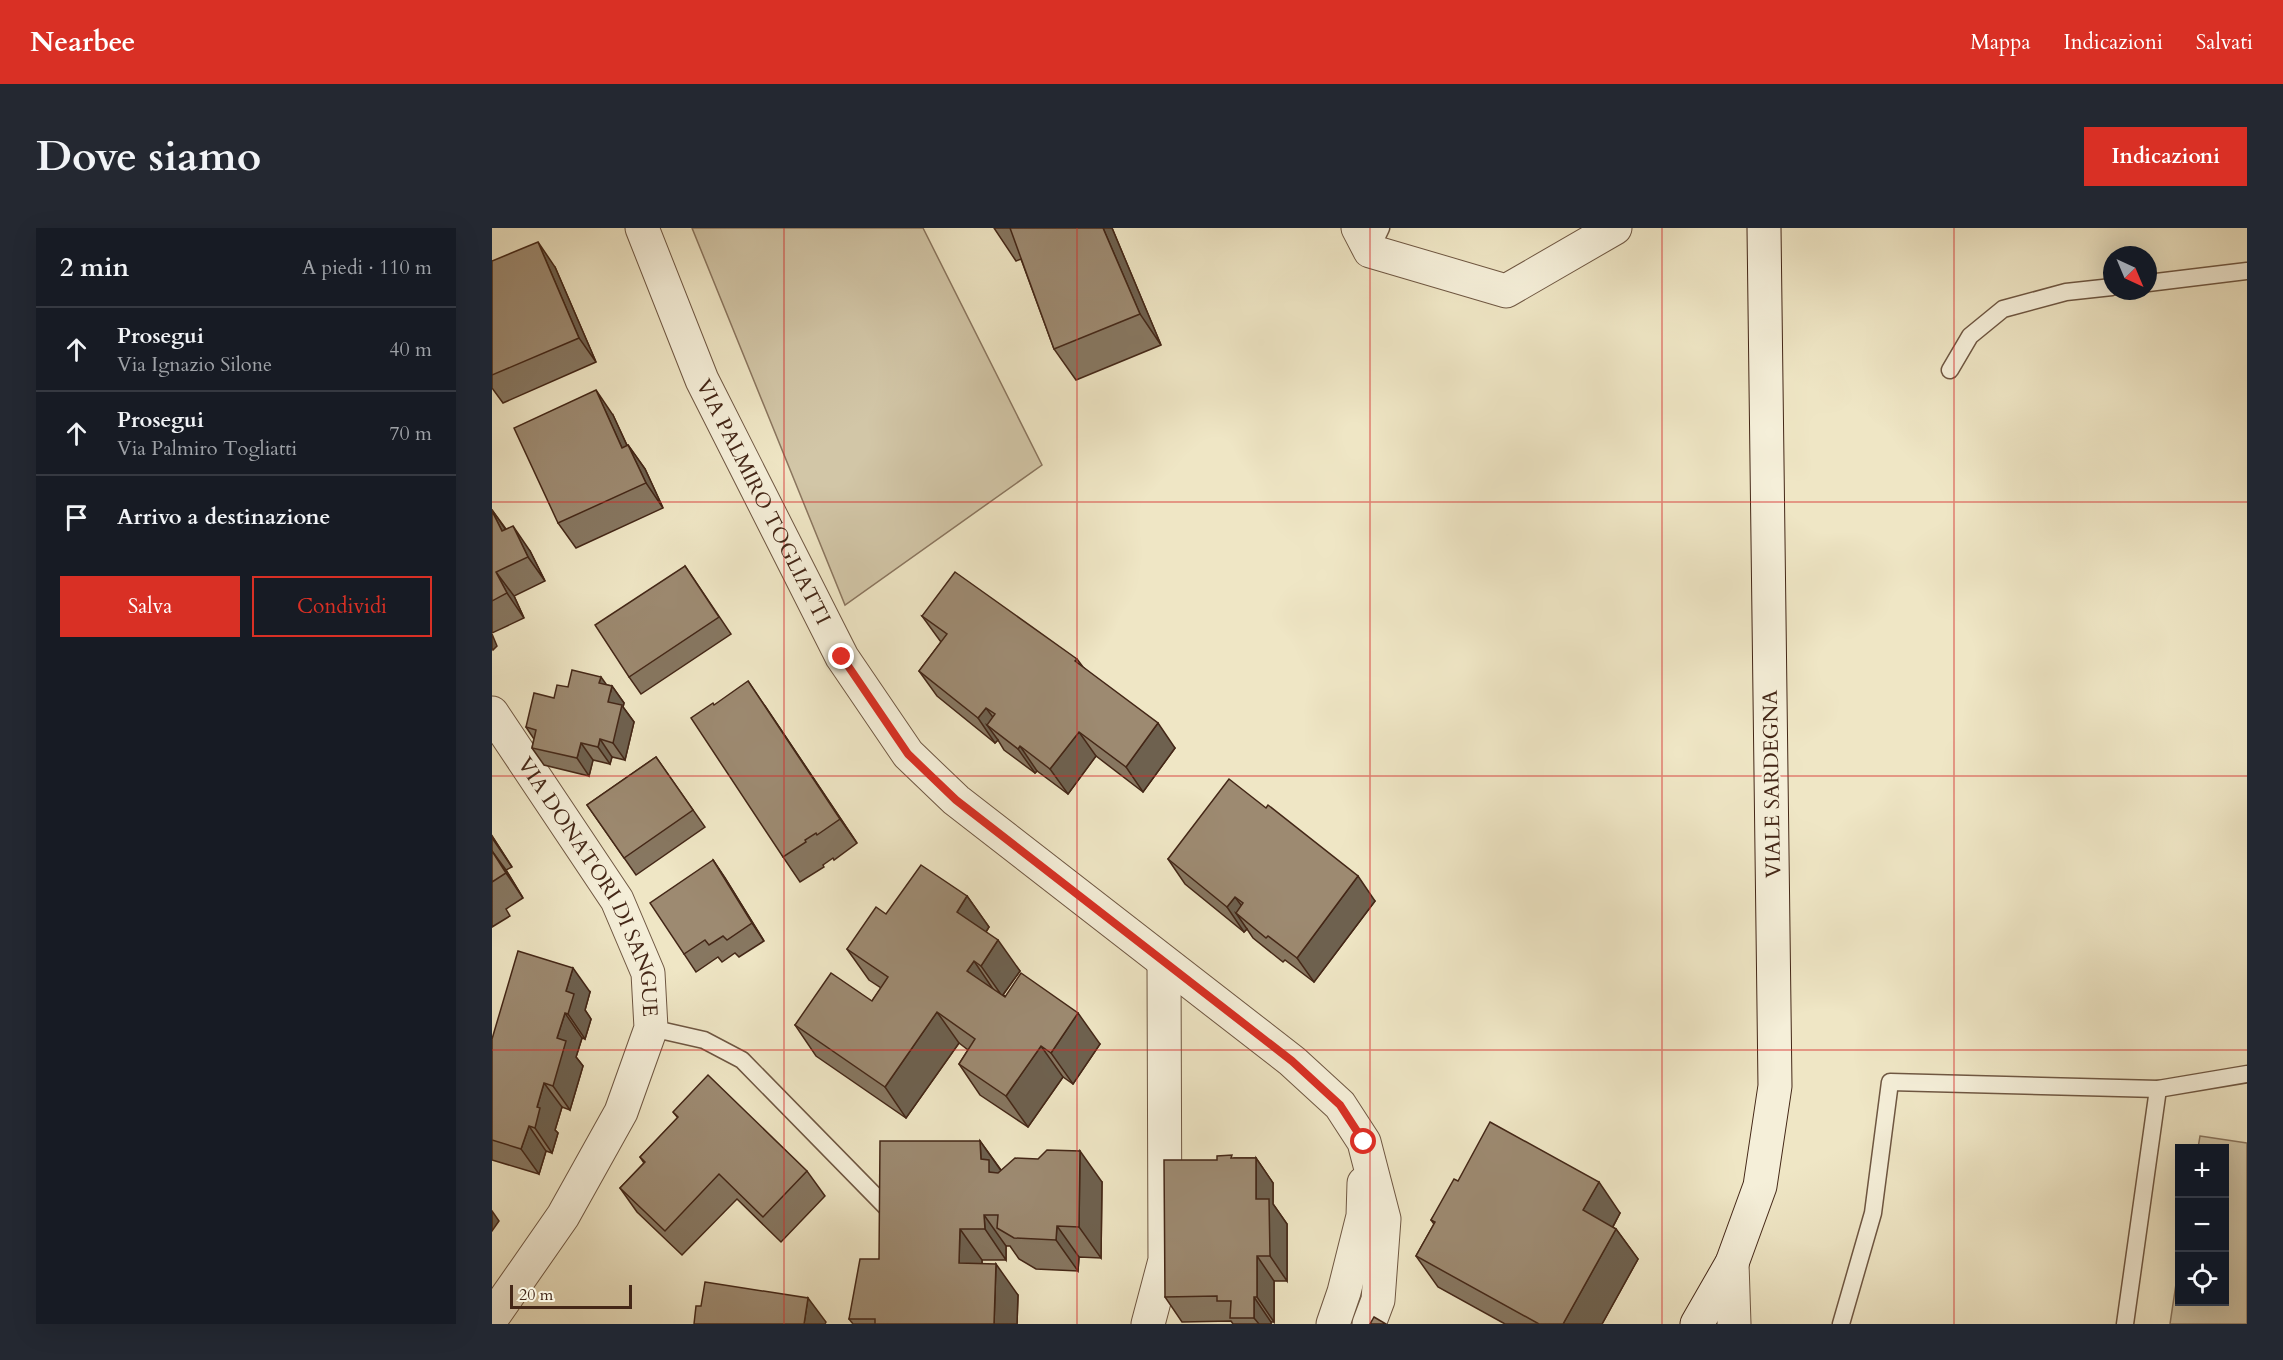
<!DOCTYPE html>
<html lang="it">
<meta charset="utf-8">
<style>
:root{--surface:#171b24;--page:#242831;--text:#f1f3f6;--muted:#9ea1a6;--line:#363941;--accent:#d93025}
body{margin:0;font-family:Cardo,serif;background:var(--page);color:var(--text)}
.controls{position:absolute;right:18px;bottom:18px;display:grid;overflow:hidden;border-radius:0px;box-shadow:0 6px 24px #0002}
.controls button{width:54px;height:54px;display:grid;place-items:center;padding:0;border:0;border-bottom:2px solid var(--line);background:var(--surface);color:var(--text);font:30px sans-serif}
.compass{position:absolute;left:1611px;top:18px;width:54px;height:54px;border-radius:50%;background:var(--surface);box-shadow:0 6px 24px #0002;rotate:136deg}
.scale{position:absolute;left:18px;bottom:15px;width:122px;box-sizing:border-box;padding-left:6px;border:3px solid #442717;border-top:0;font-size:16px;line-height:21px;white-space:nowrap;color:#442717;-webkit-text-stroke:4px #f5efd9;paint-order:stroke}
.stop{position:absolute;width:18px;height:18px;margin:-14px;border:4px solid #d93025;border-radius:50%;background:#fff}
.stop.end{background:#d93025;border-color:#fff;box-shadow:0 2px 6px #0008}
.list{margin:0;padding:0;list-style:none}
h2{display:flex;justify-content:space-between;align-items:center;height:78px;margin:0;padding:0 24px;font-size:26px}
h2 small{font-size:20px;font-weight:400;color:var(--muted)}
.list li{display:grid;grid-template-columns:39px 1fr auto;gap:18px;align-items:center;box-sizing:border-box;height:84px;padding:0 24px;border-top:2px solid var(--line)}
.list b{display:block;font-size:22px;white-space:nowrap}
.list p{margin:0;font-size:20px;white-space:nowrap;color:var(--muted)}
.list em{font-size:20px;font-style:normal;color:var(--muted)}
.actions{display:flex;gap:12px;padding:18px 24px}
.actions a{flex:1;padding:14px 0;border:2px solid var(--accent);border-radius:0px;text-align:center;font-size:21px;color:var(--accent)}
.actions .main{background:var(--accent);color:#fff}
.icon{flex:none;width:33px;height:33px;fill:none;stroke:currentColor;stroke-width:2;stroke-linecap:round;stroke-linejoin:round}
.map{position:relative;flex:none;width:1755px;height:1096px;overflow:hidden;border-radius:0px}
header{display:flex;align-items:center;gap:36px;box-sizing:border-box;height:84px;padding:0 30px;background:var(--accent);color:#fff}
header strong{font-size:28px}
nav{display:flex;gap:33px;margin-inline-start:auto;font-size:21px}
.intro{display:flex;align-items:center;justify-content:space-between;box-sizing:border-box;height:144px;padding:0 36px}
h1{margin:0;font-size:42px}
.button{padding:15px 27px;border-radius:0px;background:var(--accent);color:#fff;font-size:21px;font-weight:700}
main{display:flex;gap:36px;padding:0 36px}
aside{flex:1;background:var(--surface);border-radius:0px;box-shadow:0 6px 24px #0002}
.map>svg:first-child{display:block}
</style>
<header>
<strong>Nearbee</strong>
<nav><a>Mappa</a><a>Indicazioni</a><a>Salvati</a></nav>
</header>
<div class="intro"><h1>Dove siamo</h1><a class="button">Indicazioni</a></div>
<main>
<aside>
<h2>2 min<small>A piedi · 110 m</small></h2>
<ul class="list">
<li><svg class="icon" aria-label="ahead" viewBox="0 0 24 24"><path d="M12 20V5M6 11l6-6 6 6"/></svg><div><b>Prosegui</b><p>Via Ignazio Silone</p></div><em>40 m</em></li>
<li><svg class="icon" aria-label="ahead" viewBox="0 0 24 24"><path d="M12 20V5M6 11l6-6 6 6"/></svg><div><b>Prosegui</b><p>Via Palmiro Togliatti</p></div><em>70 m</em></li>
<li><svg class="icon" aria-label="arrive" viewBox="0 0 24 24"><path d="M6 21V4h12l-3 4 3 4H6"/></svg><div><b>Arrivo a destinazione</b></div></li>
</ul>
<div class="actions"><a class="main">Salva</a><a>Condividi</a></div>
</aside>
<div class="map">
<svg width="1755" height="1096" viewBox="0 0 1755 1096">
<rect width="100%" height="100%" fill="#efe6c5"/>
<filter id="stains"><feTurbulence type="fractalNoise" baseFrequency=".00333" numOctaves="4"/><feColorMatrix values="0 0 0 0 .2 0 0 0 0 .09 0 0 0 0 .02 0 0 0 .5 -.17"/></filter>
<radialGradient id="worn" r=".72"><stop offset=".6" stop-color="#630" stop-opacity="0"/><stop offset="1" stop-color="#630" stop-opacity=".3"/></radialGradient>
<g fill="#d2c6a7" stroke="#8b765f" stroke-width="1.5">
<path d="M200 0H431L550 237 353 377Z"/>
<path d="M1708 908 1755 915V1096H1678L1687 1036 1688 1074H1732V920H1706Z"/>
</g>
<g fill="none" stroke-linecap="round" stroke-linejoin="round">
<defs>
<g id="lane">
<path d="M878 23 889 0"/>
<path d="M1656 55 1755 43"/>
<path d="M1458 142 1478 108 1511 81 1574 64 1620 59"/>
<path d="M159 800 212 812 250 832 397 982"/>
<path d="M1349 1096 1381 985 1398 854 1666 861 1755 846"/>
<path d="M1633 1096 1666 861"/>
</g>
<g id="street">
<path id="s1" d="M150 0 210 152 350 429 416 526 464 572 800 833 848 877 872 914 892 991 886 1072 877 1096"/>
<path d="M866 0 878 23 1014 63 1123 0"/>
<path id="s2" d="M0 485 125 672 156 745 159 800 129 884 71 988 0 1090"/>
<path d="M1240 1035 1242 1096"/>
<path d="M656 1096 673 1032 672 735"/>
<path d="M841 1096 852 1064 871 988 872 955"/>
</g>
<path id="secondary" d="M1205 1096 1240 1035 1268 958 1283 858 1272 0"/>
</defs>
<use href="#lane" stroke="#6f5742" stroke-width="19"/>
<use href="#street" stroke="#6f5742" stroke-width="35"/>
<use href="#secondary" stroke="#442717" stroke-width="35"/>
<use href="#lane" stroke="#f5efd9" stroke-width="16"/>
<use href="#street" stroke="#f5efd9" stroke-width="33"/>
<use href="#secondary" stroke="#f5efd9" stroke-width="33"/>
</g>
<g fill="#877761" stroke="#442717" stroke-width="1.5">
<path d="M502 0H620L669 117 584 152 562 121 529 31 524 33Z"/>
<path d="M0 33 63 39 104 134 11 175 0 160Z"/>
<path d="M121 187 135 217H136L153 241 171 280 84 320 66 295Z"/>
<path d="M0 282 14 301 38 323 53 353 22 368 32 390 0 405Z"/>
<path d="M193 338 239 406 149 466 137 449Z"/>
<path d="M430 388 585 431 591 439 683 520 651 564 604 528 576 566 545 543 543 545 512 522 506 512 503 515 445 468 427 443 449 414Z"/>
<path d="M115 457 120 458 132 475 131 479 142 494 133 532 120 529 118 536 101 532 97 548 52 537 40 520 42 511 34 499 62 470 76 459Z"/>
<path d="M222 477 273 478 365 615 342 632 341 630 331 637 332 639 308 654 291 629Z"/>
<path d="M164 529 213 599 144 647 95 577Z"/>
<path d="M774 580 883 673 822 754 793 732 791 734 761 710 755 701 752 704 693 656 676 631Z"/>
<path d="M0 608 20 639 14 642 31 670 14 681 18 688 0 699Z"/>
<path d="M221 632 233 650 272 713 247 729 243 725 230 734 226 729 204 744 192 726Z"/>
<path d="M475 668 497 699 494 704 528 743 511 767 608 816 581 856 571 849 536 899 488 867 467 836 476 822 467 815 414 890 324 828 303 797 380 773 389 760 377 752 355 721 394 686Z"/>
<path d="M98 764 93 782 99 791 93 811 90 810 84 829 91 838 78 882 70 879 63 902 66 905 60 925 54 923 47 946 0 932V811Z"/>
<path d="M181 884 315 943 333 968 289 1014 245 971 190 1027 145 984 128 960 152 935 148 929 186 890Z"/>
<path d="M488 913 509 942 610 954 609 1030 587 1029 586 1043 544 1041 527 1031 518 1018H514V1032H490V1035L526 1067 525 1096H361L357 1091 387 1031Z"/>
<path d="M742 930H764L781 955V976L795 996V1053H782V1094H779V1096H741L739 1093 690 1094 673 1069Z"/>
<path d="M966 953 1128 985 1121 999 1124 1001 1146 1031 1110 1096H1013L946 1059 924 1028 942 996 939 992Z"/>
</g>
<g fill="#6e614f" stroke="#442717" stroke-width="1.5">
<path d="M611 0H620L669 117 648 86Z"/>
<path d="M46 14 63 39 104 134 87 110Z"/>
<path d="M104 162 121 187 147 244 130 220Z"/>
<path d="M136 217 153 241 171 280 154 255Z"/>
<path d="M0 282 14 302 10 303 0 283Z"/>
<path d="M21 298 38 323 53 353 36 329Z"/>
<path d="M4 344 22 368 32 390 15 365Z"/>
<path d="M0 406 5 418 1 422 0 420Z"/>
<path d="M109 449 119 463 120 458 132 475 131 479 142 494 133 532 121 515 116 474 107 455Z"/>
<path d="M256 453 273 478 365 615 348 591Z"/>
<path d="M494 480 512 504 495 497 506 512 503 515 486 490Z"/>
<path d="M666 495 683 520 651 564 634 539Z"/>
<path d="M587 504 604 528 576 566 558 541Z"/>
<path d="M108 511 120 529 118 536 106 519Z"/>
<path d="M89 515 101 532 97 548 85 530Z"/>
<path d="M528 518 545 543 543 545 526 521Z"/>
<path d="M0 608 20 639 0 610Z"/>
<path d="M0 623 14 642 31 670 14 645Z"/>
<path d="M221 632 233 650 272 713 260 695Z"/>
<path d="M866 648 883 673 822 754 805 730Z"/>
<path d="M475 668 497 699 487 715 465 684Z"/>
<path d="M743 669 761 693 744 685 755 701 752 704 735 679Z"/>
<path d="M506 712 528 743 510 768 489 738Z"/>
<path d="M482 733 503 764 475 743Z"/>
<path d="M81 740 98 764 93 782 99 791 93 811 76 786 74 763Z"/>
<path d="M445 784 467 815 414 890 393 859Z"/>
<path d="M73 785 90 810 84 829 91 838 78 882 61 858 65 810Z"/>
<path d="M586 785 608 816 581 856 559 825Z"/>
<path d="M549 818 571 849 536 899 514 868Z"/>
<path d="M52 855 70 879 63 902 66 905 60 925 43 900 45 879Z"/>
<path d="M37 898 54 923 47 946 29 921Z"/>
<path d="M488 913 510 944V951L497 944 489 931Z"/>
<path d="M588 923 610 954 609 1030 587 999Z"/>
<path d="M764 930 781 955V976L795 996V1053L778 1028 764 971Z"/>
<path d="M1107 954 1128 985 1113 1013 1091 982Z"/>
<path d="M0 983 7 993 0 1003Z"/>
<path d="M492 987 514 1018V1032L493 1001Z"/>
<path d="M565 998 587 1029 586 1043 564 1012Z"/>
<path d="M468 1001 490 1032 489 1066 467 1035Z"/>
<path d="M1124 1001 1146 1031 1110 1096H1071Z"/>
<path d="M765 1028 782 1053V1094L765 1069Z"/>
<path d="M504 1036 526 1067 525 1096H502Z"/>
<path d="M762 1069 779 1094V1096H767L762 1090Z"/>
<path d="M316 1070 334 1094 333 1096H312Z"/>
</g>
<g fill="#9d8a71" stroke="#442717" stroke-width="1.5">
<path d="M518 0H611L648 86 562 121Z"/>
<path d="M46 14 87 110 0 147V33Z"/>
<path d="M104 162 130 220 136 217 154 255 66 295 22 200Z"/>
<path d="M0 283 10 303 21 298 36 329 4 344 15 365 0 373Z"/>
<path d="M193 338 227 389 137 449 103 397Z"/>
<path d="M463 344 585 431 583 433 666 495 634 539 587 504 558 541 528 518 526 521 495 497 503 486 494 480 486 490 427 443 455 406 430 388Z"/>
<path d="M80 442 109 449 107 455 120 458 116 474 130 477 121 515 108 511 106 519 89 515 85 530 40 520 44 502 34 499 42 465 62 470 65 457 76 459Z"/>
<path d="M256 453 348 591 325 607 324 605 313 612 314 614 291 629 199 490 221 475 222 477Z"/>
<path d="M164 529 201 582 132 630 95 577Z"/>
<path d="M737 551 774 580 776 577 866 648 805 730 776 708 774 710 744 685 751 675 743 669 735 679 676 631Z"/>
<path d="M0 623 14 645 0 654Z"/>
<path d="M221 632 260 695 235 712 231 708 217 717 213 712 192 726 158 675Z"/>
<path d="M429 637 475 668 465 684 506 712 489 738 482 733 475 743 513 769 529 745 586 785 559 825 549 818 514 868 467 836 483 811 445 784 393 859 303 797 339 745 380 773 396 749 355 721 384 679 394 686Z"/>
<path d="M26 723 81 740 74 763 82 766 76 786 73 785 65 810 74 813 61 858 52 855 45 879 48 880 43 900 37 898 29 921 0 912V811Z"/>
<path d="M216 847 315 943 271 989 227 946 173 1003 128 960 153 934 148 929 186 889 181 884Z"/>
<path d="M998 894 1107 954 1091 982 1124 1001 1071 1096H1047L924 1028 943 994 939 992 962 951 966 953Z"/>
<path d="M388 913H488L489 931 497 932V944L506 945 523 930 546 931 555 922 588 923 587 999 565 998 564 1012 522 1010 505 1000 506 987H492L493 1001H468L467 1035 504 1036 502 1096H383V1091H357L368 1031H387Z"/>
<path d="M740 927 739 930H764V971H777L778 1028H765V1069H762V1090H738L739 1073H725V1068L673 1069 672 932H725V928Z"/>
<path d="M213 1054 316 1070 312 1096H202L204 1078H209Z"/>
<path d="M882 1089 894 1096H878Z"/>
</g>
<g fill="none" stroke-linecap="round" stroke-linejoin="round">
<path stroke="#d93025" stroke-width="8" d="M350 429 416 526 464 572 800 833 848 877 872 914"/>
</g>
<path fill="none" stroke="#d62828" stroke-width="1.5" stroke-opacity="0.55" d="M292 0V1096M585 0V1096M878 0V1096M1170 0V1096M1462 0V1096M0 274H1755M0 548H1755M0 822H1755"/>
<g text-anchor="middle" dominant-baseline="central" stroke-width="4.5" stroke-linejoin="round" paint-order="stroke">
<g font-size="21" fill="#442717" stroke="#f5efd9">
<text stroke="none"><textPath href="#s1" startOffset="300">VIA PALMIRO TOGLIATTI</textPath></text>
<text transform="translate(1280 556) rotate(-91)">VIALE SARDEGNA</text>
<text stroke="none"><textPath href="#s2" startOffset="202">VIA DONATORI DI SANGUE</textPath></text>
</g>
</g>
<rect width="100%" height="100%" filter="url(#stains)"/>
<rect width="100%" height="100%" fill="url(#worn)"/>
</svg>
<div class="controls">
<button>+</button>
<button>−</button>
<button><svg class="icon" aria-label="locate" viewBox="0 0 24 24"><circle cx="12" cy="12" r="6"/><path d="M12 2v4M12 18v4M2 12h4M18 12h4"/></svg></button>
</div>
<svg class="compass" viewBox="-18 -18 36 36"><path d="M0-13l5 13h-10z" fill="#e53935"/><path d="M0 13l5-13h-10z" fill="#9ea1a6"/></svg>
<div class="scale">20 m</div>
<div class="stop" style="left:872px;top:914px"></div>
<div class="stop end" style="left:350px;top:429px"></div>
</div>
</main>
